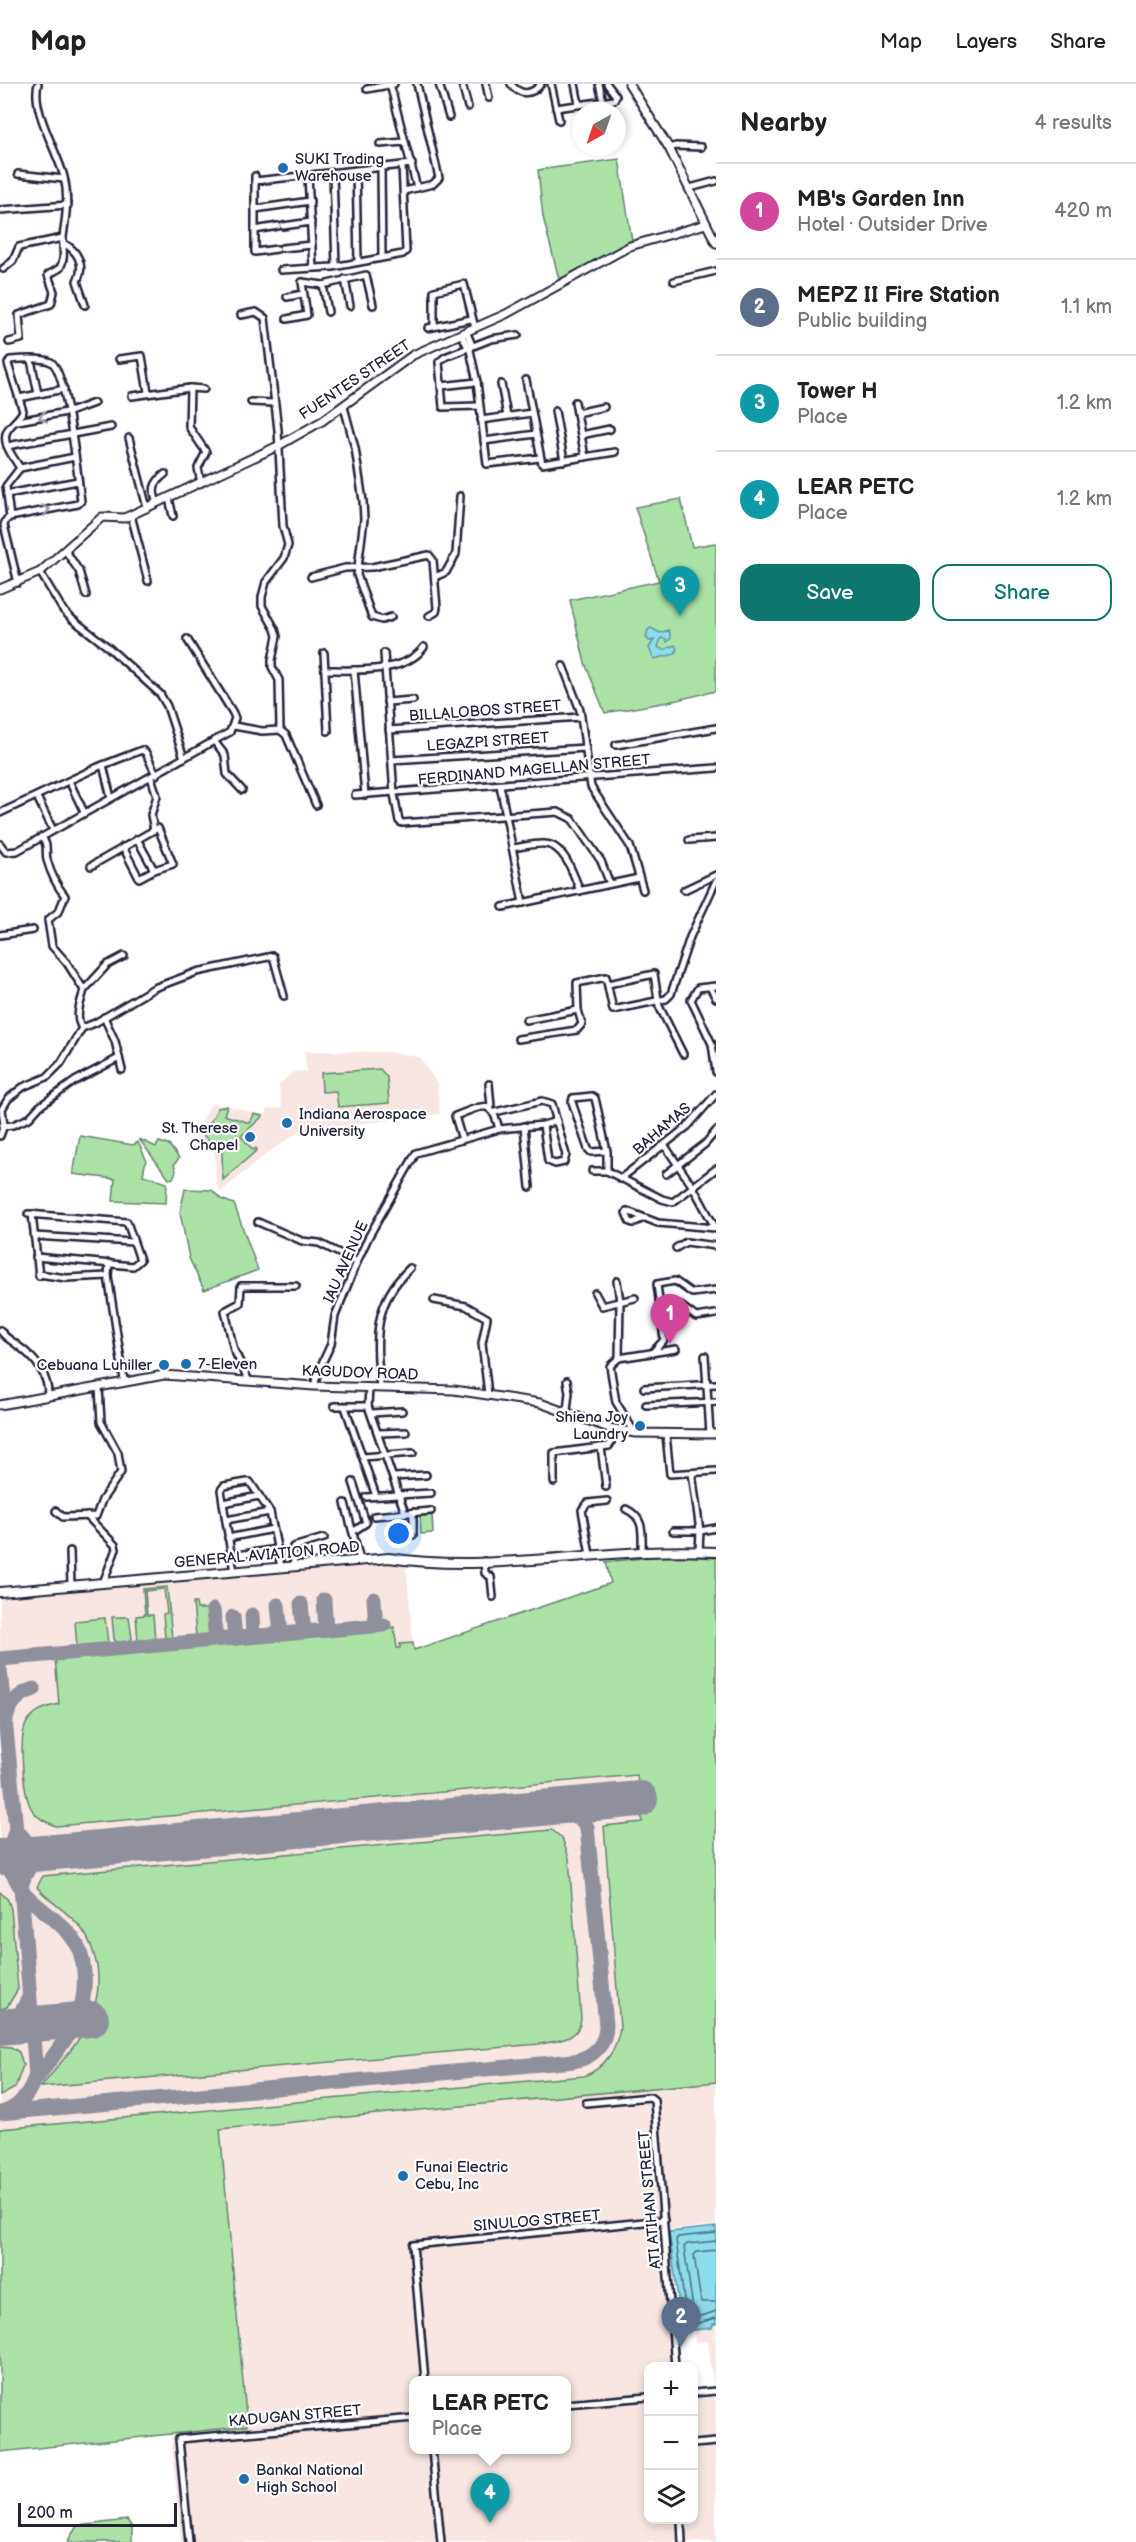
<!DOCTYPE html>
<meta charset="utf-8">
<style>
:root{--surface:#fff;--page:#f2f2f2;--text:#222;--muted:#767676;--line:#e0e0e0;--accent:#0f766e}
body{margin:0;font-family:"Balsamiq Sans",sans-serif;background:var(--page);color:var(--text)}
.controls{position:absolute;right:18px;bottom:18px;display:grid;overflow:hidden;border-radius:12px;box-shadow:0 3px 9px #0003}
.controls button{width:54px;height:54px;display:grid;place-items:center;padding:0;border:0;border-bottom:2px solid var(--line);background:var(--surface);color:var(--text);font:30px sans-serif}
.compass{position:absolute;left:572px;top:18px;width:54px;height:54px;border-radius:50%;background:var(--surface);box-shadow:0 3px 9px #0003;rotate:220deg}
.scale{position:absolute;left:18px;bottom:15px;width:159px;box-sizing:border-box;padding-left:6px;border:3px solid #22223b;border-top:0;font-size:16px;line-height:21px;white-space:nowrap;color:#22223b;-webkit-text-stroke:4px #fff;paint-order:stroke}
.you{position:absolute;left:399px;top:1450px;width:21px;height:21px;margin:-15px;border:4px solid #fff;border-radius:50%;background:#1a73e8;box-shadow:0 0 0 9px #1a73e833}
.badge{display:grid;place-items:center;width:39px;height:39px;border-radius:50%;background:var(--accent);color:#fff;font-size:20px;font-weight:700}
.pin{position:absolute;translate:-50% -50px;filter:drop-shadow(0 2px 3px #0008)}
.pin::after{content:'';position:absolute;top:32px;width:21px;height:18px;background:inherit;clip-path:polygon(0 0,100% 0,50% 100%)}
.popup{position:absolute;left:409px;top:2292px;width:162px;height:78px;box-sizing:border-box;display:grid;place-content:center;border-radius:12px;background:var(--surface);filter:drop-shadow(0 2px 4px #0005);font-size:20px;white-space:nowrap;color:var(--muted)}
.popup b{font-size:22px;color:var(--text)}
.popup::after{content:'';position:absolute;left:50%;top:100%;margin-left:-12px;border:12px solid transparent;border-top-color:var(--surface)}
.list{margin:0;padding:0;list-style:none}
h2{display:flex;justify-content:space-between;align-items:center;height:78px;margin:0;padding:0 24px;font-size:26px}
h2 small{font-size:20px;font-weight:400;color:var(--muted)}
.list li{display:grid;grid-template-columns:39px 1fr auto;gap:18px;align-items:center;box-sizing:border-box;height:96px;padding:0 24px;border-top:2px solid var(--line)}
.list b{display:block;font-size:22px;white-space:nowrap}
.list p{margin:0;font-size:20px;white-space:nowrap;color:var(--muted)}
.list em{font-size:20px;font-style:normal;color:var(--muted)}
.actions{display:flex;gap:12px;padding:18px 24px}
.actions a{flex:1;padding:14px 0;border:2px solid var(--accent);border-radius:18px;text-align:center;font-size:21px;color:var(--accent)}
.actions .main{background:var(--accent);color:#fff}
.icon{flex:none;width:33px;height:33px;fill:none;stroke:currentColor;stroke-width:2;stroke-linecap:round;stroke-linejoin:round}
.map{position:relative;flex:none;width:716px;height:2458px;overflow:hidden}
header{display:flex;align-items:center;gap:36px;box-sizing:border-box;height:84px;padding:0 30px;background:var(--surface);border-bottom:2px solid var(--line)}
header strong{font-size:28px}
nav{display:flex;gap:33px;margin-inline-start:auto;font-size:21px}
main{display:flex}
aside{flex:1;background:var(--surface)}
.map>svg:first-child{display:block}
</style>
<header>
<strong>Map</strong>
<nav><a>Map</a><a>Layers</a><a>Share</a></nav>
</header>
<main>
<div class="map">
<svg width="716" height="2458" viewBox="0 0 716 2458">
<rect width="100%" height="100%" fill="#fff"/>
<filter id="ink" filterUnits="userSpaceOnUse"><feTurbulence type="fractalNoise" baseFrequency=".0167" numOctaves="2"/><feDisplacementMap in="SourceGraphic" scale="12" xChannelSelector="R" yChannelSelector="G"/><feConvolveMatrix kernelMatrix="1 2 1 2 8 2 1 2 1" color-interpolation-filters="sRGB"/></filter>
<g filter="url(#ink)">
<g fill="#f7e6e2" fill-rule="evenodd">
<path d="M304 967 388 968 420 973 437 1000 440 1030 316 1045 307 1042 266 1070 221 1108 216 1101 215 1069 194 1051 211 1020 230 1022 263 1032 267 1031V1025L282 1024 279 1001 293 988 307 987Z"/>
<path d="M716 1474V2141L659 2147 671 2282H648V2436H694V2314L716 2313V2458H181L171 2350 247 2342 0 2064V1512L380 1478 406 1480 414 1566 611 1499 606 1478ZM414 2296H566V2366H414Z"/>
<path d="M713 2240H716V2299H713L708 2257 695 2258 694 2246 711 2244Z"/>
</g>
<g fill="#abe3a7" stroke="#668271" stroke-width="1.5">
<path d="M619 75 632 157 560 199 543 133 538 86Z"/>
<path d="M681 415 692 463 716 459V607L668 618 605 629 585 579 570 516 659 497 635 423Z"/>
<path d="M380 985 387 993 389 1019 338 1023 336 1007 322 1008 321 989Z"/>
<path d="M227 1022 224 1031 250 1039 254 1030 263 1032 241 1052 253 1066 256 1064 257 1066 223 1096 222 1069 203 1051 218 1024Z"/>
<path d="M80 1052 133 1061 138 1058 146 1075 143 1091 167 1099 166 1119 113 1117 115 1095 73 1090Z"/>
<path d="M139 1055 156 1063 159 1058 169 1061 179 1074 174 1081 176 1087 173 1094 169 1095Z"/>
<path d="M185 1105 212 1106 221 1115 234 1120 258 1186 204 1206 189 1174 180 1128Z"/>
<path d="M432 1429 433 1449 421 1450 420 1430Z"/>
<path d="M670 1471 716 1474V1998L220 2045 247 2342 0 2368V2045L584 1992C605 1984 617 1965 620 1943L604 1742 642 1738 637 1691 56 1742C46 1738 36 1734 31 1724 23 1709 18 1652 27 1638 35 1626 46 1623 59 1620L55 1573 394 1543 397 1564H400V1560L413 1559 414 1566 611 1499 606 1478Z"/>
<path d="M167 1503 172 1554H165L163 1530 167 1529 164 1505 145 1507 147 1531H153L155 1555 138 1557 136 1532 145 1531 143 1505Z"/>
<path d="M193 1519H196L197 1525H211L214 1550 196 1552Z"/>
<path d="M112 1533H129L132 1554 129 1558 117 1559 114 1555Z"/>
<path d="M105 1534 108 1559 77 1563 75 1537Z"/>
<path d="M552 1746 562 1754 569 1774 581 1935C579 1957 556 1957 539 1960L41 2003C71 1965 105 1934 97 1882 94 1868 90 1855 81 1844 69 1828 50 1819 37 1803L43 1792Z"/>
<path d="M0 1808 8 1816 11 1825 18 1905 7 1923 0 1925Z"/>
<path d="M0 1962 11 1963 19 1968 23 1981 15 2004 0 2012Z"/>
<path d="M127 2436 132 2443V2458H67L77 2442Z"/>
</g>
<g fill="#8ddceb" stroke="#6292a5" stroke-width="1.5">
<path d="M651 544 660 549 669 546 671 554 667 558 666 555 661 554 658 563 663 566 675 561 677 565 675 570 654 575 649 564 654 556 649 557 646 553 648 546Z"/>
<path d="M716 2143V2240H713L712 2244 694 2246 682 2244 669 2148Z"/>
</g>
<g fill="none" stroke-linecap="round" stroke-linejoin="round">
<g stroke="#4d6c81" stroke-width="1.5">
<path d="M716 2149 678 2153 676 2156 687 2238 695 2240 716 2234"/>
<path d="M716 2157 687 2160 684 2163 694 2231 702 2232 716 2227"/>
<path d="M716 2166 697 2168 694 2171 701 2218H716"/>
</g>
<g stroke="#90909d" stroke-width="15">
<path d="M374 1515 376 1542"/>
<path d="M324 1516 326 1546"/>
<path d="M301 1520 304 1548"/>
<path d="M278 1521 281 1550"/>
<path d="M213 1526 216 1555"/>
<path d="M252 1531 253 1552"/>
<path d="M233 1533 235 1554"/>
<path d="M0 1575 384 1541"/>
<path d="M0 1586 16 1745 12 1757 0 1769"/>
<path d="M6 1636C9 1620 18 1610 34 1605"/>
<path d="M16 1745 29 1761 48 1768"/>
<path d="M0 1778C19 1789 15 1802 28 1813 42 1827 60 1837 72 1853 80 1863 83 1876 84 1888 88 1935 63 1958 37 1994"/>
<path d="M0 1943 19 1933 29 1913"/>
<path d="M5 2028C22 2021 30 2008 36 1991L21 1803C25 1786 33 1776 48 1768"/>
<path d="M0 2029 574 1977C593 1973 606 1961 606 1941L587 1743 574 1727 563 1722"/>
</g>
<g stroke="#90909d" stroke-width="36">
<path d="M0 1773 640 1715"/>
<path d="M0 1943 91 1935"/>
</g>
<defs>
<g id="minor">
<path d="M390 0 417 104"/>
<path d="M439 0 449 33"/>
<path d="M462 0 468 23"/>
<path d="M486 0 489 14"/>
<path d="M511 0C520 12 532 11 541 0"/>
<path d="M551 0 559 36"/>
<path d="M575 0 579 20"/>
<path d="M599 0 603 17"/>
<path d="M367 5 394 0"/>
<path d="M556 24 614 16 616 12 607 0"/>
<path d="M380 60 404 58"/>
<path d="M669 64 676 62 701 63"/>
<path d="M381 84 382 173"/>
<path d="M356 86 358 177"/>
<path d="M333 89 336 182"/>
<path d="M18 90 64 95"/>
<path d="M255 92V168L277 165"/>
<path d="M308 92 313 184"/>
<path d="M255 97 412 80"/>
<path d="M690 104 716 97"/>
<path d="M404 107 433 100 439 94 417 0"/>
<path d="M255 125 310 117"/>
<path d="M0 126 68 121"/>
<path d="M283 142 311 138"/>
<path d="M255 146 278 142"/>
<path d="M63 159C77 166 86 181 77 197L85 221"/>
<path d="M282 164 312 161"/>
<path d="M3 185 13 177 19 163 63 154"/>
<path d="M281 186 333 183 403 170 406 167 402 81"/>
<path d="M345 195 350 222"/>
<path d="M674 197 716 187"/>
<path d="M323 201 328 228"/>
<path d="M287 213 303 210"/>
<path d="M241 231 256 228 265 234 278 346 283 442 288 461 284 474 266 498 262 513V522L275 545 277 552 272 576V583L279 596 280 646"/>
<path d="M287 235 307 231 302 198 323 201 366 191 373 221"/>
<path d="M434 241V207L464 200 475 244"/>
<path d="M428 244 471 235"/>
<path d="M466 247 472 261 470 266 477 298 487 380 540 374"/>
<path d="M461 250 469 265"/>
<path d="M9 258 21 255 19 231 51 220 54 208 48 191 60 184C66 173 62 164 63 153 66 132 69 113 64 93 57 66 31 26 38 0"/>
<path d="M119 275 142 272 148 308"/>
<path d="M31 276 38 310"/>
<path d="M526 296 542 380 615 368"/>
<path d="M501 300 507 332"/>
<path d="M441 302 477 298"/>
<path d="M190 304 189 343 206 368 198 384 201 399"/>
<path d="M132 312 190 304 204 305"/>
<path d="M19 314 64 305"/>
<path d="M251 318 273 319"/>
<path d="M575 318 585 373"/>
<path d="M479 322 443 323 439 278 445 273 491 255 518 251"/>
<path d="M344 323 355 364 363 417 364 435 357 491 372 533 382 536 391 533"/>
<path d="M555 327 564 377"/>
<path d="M577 329 604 323"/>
<path d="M481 336 532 329"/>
<path d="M18 337 72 327 94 319"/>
<path d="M581 351 610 345"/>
<path d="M129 354 147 424"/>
<path d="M484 357 536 350"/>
<path d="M7 362 111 343"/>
<path d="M20 384 75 373"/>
<path d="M7 410 78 397"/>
<path d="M169 414 173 432"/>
<path d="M157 419C152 406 153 399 165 390"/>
<path d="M131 431 148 497"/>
<path d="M10 433 6 402 20 384C14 374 1 359 7 347 11 340 19 335 23 327L8 280 10 276C21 275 42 273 51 278 67 287 78 395 81 417L78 420 10 433 6 436 4 441 18 499"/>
<path d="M65 466 79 487 86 511"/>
<path d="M40 488 63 526 72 535 108 563 160 610 167 622 184 674"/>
<path d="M311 493 345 484 372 483 429 471 433 476 437 524 436 528 429 532"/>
<path d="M435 493 446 488 456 470 460 412"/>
<path d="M324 569 328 647"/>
<path d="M384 569 394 710 399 737 402 739 558 728 572 735 601 777 610 800"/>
<path d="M563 582 580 626 591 703 630 762 643 806"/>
<path d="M325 586C355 586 405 590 424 563"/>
<path d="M354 586 365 711"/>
<path d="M387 618 413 616"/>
<path d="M234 642 262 647 280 646 286 651 316 721"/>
<path d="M389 646 581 633"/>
<path d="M214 657 225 671 227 690 242 706"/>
<path d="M616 661 716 644"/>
<path d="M392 676 586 664"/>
<path d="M103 681 111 714"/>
<path d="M69 697 84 728"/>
<path d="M500 701 523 819"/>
<path d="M355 711 716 684"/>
<path d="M37 713 53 746"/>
<path d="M0 729 98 683 142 666 146 669 156 691"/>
<path d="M154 746 158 744 173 780 154 786"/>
<path d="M41 753C49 760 45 767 47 776 51 790 56 801 65 812L59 827 48 836 52 862 67 879 84 906C81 918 74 933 82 944"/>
<path d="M689 756 716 754"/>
<path d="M0 760 6 768 17 767 230 648 235 634 233 629 187 555"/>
<path d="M123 763 139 794 154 786 137 755"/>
<path d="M512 764C522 763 535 759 545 760 565 761 574 792 580 807"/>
<path d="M91 782 154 746 151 731 157 712 151 693"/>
<path d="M684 806 716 791"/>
<path d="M503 823 639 794"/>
<path d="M0 851 33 846"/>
<path d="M608 900 654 890 659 922 683 970"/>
<path d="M716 902 698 904 691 916 712 960 716 988"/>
<path d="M710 903 716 914"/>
<path d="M84 906 107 881 124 872"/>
<path d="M104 933 115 957 122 986"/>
<path d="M526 936 578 926 577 899 606 893 613 926 666 915 671 910 690 853 716 797"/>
<path d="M518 955 577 946 582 940 578 926"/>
<path d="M489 1000 491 1023"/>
<path d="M495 1028 542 1017 552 1020 566 1071 564 1078 555 1080 548 1077 543 1041"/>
<path d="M2 1042 13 1041 29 1034 40 1022 75 997 119 974"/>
<path d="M524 1042 530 1103"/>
<path d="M0 1052 4 1041 2 1025 8 1015 23 1003 47 993 61 979 82 944 95 939 154 904 197 888 273 872 284 912"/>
<path d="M462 1056 455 1032C481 1023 491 1012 499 1045"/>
<path d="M665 1062 693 1103 716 1145"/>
<path d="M607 1067 591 1068 588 1065 572 1018 573 1014 592 1012 595 1014 607 1067V1087"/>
<path d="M592 1087H607L662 1115 673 1118 716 1085"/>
<path d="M666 1090 705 1060 716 1047"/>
<path d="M620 1095 688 1042 716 1010"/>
<path d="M28 1130 127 1138 140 1176 133 1182 36 1173"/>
<path d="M32 1130 39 1192"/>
<path d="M644 1134 633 1139 630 1138 626 1129 627 1127 658 1139 715 1144"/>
<path d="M258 1138 302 1157 319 1159 357 1178"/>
<path d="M34 1152 133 1158"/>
<path d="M676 1164 686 1158 716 1162"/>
<path d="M109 1179 108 1192 124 1296"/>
<path d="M39 1190 66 1194 108 1192"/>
<path d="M617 1197 620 1217 619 1274"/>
<path d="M595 1209 602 1222 635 1214"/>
<path d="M434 1216 466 1222 487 1234 482 1259 488 1310"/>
<path d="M681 1222 696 1233 716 1230"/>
<path d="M0 1246C5 1254 10 1255 17 1261 34 1273 48 1290 48 1311"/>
<path d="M652 1269 664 1256 657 1200 675 1197 692 1209 716 1206"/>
<path d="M705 1272 710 1350"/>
<path d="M249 1297 234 1266 225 1227 240 1219 241 1202H296"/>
<path d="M314 1302 318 1288 331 1260 335 1232 357 1178 369 1152 416 1069 499 1045 543 1041 557 1037"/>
<path d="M369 1303 368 1322 405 1429"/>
<path d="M380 1304C376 1255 372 1220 410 1184"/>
<path d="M644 1304 716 1300"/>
<path d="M646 1321 716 1318"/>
<path d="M334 1322H368"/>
<path d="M345 1323 376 1412"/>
<path d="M567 1327 569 1308 567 1297"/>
<path d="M372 1329 402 1327"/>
<path d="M379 1349 406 1348"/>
<path d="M635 1349 616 1318 610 1282 619 1274 676 1265"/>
<path d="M666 1351 670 1390 716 1387"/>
<path d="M601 1363 606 1403"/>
<path d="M363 1373 413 1369"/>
<path d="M692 1389 700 1447 699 1467"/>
<path d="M394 1393 426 1391"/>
<path d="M353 1398 366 1439 354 1447"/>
<path d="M554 1398V1369L609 1362 611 1359 609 1344"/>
<path d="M366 1413 431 1409"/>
<path d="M223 1419 259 1412"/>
<path d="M345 1419 360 1476"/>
<path d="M626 1425C645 1434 642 1449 642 1467"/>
<path d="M56 1427 63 1433 96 1432 102 1416 121 1388 118 1369 101 1338 99 1303"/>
<path d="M87 1432 115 1461 116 1465 103 1499"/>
<path d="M374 1432 431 1427"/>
<path d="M226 1436 270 1428"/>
<path d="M673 1447H700L716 1444"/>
<path d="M413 1451V1428"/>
<path d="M228 1454 273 1445"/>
<path d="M70 1467 71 1502"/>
<path d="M590 1471 582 1426 588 1419 607 1417"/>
<path d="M231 1472 277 1465"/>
<path d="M484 1477 485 1489 491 1493 493 1513"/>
<path d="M294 1482 293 1463 324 1454"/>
<path d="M234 1488 221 1406 224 1402 247 1398H250L270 1428 281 1483"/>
<path d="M586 2019 650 2013 654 2016 675 2282"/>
<path d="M425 2296 413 2161 664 2136"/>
<path d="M694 2309 716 2307"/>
<path d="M566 2320 648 2313"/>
<path d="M694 2360 716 2358"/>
<path d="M432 2366 441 2458"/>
<path d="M681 2436 682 2458"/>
<path d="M189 2458 179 2355 414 2334"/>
</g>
<g id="tertiary">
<path d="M629 0 669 64 716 159"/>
<path d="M0 505 40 488 102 433 124 434 131 431 278 362 322 337 413 271 506 230 630 162 706 140"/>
<path d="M0 1321 164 1291 314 1302 454 1306 540 1319 609 1344 635 1349 716 1350"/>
</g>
<path id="secondary" d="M0 1508 389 1474C497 1490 607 1462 716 1468"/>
</defs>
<use href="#minor" stroke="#22223b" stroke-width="10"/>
<use href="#tertiary" stroke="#22223b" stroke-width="11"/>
<use href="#secondary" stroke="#22223b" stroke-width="12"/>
<use href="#minor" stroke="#fff" stroke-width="5"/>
<use href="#tertiary" stroke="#fff" stroke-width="7"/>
<use href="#secondary" stroke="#fff" stroke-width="8"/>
</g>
<defs><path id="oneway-chevron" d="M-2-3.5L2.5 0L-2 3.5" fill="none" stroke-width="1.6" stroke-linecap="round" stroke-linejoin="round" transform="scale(1.5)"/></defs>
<g stroke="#9c9ca7">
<use href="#oneway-chevron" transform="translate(43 333) rotate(169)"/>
<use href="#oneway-chevron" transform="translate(46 426) rotate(-11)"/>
</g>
</g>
<g fill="#1f6fb2" stroke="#fff" stroke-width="2">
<circle cx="283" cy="84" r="6"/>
<circle cx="287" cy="1039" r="6"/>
<circle cx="250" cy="1053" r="6"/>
<circle cx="186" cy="1280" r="6"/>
<circle cx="164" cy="1281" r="6"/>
<circle cx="640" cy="1342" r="6"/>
<circle cx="403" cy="2092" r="6"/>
<circle cx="244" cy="2395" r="6"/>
</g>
<g text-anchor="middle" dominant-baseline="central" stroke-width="4.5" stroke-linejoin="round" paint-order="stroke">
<g font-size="15" fill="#22223b" stroke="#fff" text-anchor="start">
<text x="295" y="75">SUKI Trading<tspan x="295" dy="17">Warehouse</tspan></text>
<text x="299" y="1030">Indiana Aerospace<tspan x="299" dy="17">University</tspan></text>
<text x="238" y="1044" text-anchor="end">St. Therese<tspan x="238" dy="17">Chapel</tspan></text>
<text x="198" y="1280">7-Eleven</text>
<text x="152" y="1281" text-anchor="end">Cebuana Luhiller</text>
<text x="628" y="1333" text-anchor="end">Shiena Joy<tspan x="628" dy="17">Laundry</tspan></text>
<text x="415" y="2083">Funai Electric<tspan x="415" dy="17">Cebu, Inc</tspan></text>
<text x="256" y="2386">Bankal National<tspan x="256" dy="17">High School</tspan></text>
</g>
<g font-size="15" fill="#22223b" stroke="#fff">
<text transform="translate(355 296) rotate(-34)">FUENTES STREET</text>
<text transform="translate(485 627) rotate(-4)">BILLALOBOS STREET</text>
<text transform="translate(488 658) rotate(-4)">LEGAZPI STREET</text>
<text transform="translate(534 686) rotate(-5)">FERDINAND MAGELLAN STREET</text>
<text transform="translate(662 1045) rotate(-41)">BAHAMAS</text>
<text transform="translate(346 1178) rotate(-66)">IAU AVENUE</text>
<text transform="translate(360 1289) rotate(2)">KAGUDOY ROAD</text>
<text transform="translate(267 1471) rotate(-5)">GENERAL AVIATION ROAD</text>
<text transform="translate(650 2116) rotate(-95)">ATI ATIHAN STREET</text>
<text transform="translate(537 2137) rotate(-5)">SINULOG STREET</text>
<text transform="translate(295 2332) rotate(-5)">KADUGAN STREET</text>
</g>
</g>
</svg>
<div class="controls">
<button>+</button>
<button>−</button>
<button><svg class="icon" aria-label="layers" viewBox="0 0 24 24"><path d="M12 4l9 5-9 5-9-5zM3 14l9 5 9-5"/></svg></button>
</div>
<svg class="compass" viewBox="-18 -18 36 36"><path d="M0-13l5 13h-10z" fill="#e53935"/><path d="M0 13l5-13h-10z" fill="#767676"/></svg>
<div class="scale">200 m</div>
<div class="you"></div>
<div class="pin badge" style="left:670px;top:1260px;background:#d1479c">1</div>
<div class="pin badge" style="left:681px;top:2263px;background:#5c6f8a">2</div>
<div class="pin badge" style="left:680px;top:532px;background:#0f9aa8">3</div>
<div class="pin badge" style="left:490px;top:2439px;background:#0f9aa8">4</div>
<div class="popup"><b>LEAR PETC</b>Place</div>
</div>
<aside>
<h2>Nearby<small>4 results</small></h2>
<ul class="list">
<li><span class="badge" style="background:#d1479c">1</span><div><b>MB's Garden Inn</b><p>Hotel · Outsider Drive</p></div><em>420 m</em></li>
<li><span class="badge" style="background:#5c6f8a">2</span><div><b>MEPZ II Fire Station</b><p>Public building</p></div><em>1.1 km</em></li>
<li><span class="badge" style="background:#0f9aa8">3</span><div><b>Tower H</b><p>Place</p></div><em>1.2 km</em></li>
<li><span class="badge" style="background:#0f9aa8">4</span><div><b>LEAR PETC</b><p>Place</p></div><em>1.2 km</em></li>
</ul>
<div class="actions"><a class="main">Save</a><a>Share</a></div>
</aside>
</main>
